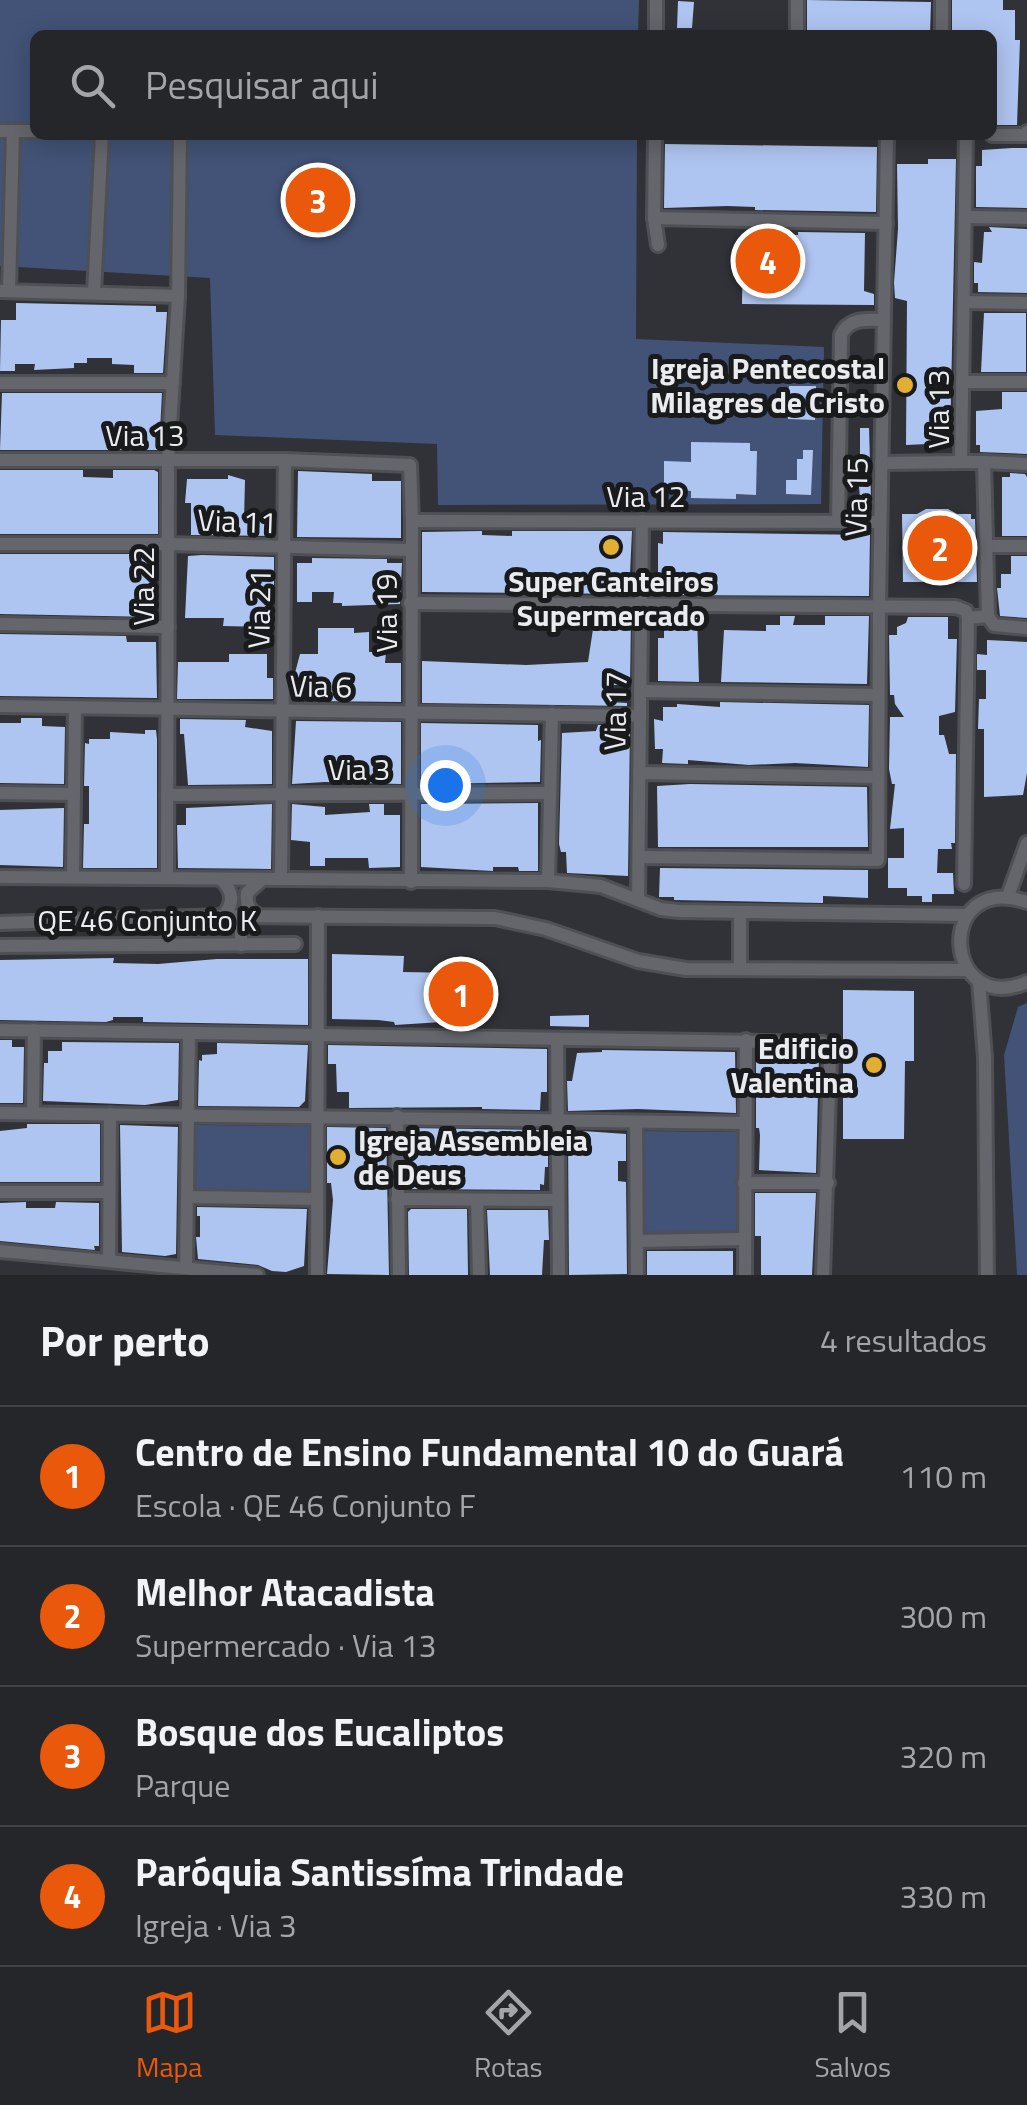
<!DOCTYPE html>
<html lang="pt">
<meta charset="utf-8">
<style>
:root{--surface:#242629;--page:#303235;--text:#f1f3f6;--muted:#a3a5a8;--line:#414346;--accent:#ea580c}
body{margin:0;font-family:"Titillium Web",sans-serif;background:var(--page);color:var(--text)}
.you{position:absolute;left:445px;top:785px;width:35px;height:35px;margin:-25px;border:8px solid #fff;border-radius:50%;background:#1a73e8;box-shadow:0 0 0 15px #1a73e833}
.badge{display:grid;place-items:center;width:65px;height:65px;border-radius:50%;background:var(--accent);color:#fff;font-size:32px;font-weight:700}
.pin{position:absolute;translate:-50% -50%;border:5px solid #fff;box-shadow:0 2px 10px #0006}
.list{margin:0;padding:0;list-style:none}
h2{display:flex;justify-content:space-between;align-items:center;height:130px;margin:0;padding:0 40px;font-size:42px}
h2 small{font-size:32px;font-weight:400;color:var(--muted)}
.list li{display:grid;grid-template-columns:65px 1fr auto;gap:30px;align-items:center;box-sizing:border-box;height:140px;padding:0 40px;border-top:2px solid var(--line)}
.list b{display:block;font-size:38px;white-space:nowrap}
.list p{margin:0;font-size:32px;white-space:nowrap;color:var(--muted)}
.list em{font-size:32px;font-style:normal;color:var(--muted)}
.icon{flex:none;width:55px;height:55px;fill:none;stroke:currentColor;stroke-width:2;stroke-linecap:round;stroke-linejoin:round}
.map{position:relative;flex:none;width:1027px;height:1275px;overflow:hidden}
.search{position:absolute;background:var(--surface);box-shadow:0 5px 25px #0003;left:30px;right:30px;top:30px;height:110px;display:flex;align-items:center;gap:25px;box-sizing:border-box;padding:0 35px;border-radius:15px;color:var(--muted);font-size:38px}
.sheet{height:690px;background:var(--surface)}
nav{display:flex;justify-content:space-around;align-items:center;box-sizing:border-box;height:140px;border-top:2px solid var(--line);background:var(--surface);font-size:28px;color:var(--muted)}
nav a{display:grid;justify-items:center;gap:5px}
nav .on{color:var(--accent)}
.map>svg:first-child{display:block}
</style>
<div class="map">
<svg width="1027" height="1275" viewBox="0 0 1027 1275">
<rect width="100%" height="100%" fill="#303237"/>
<g fill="#425377">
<path d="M0 0H639L638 35H35V135H637L636 339 824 347 821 504 438 505 437 444 215 435 210 278 0 266Z"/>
<path d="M1027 1003V1275H1017L1004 1055 1018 1007Z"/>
<path d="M195 1125 310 1126 311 1195 192 1192Z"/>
<path d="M642 1131 739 1132 738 1234 641 1233Z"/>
</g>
<g fill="#afc5f1">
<path d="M807 0 931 2 930 35H807Z"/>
<path d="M952 0H1003V10H1015V40H1020L1017 125H992V35H952Z"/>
<path d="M678 1 694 2 692 28H677Z"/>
<path d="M665 144 877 147 876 212 755 210V207L727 206 664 208Z"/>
<path d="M1012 148H1027V208L976 207V166H982V150Z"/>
<path d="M928 159H956L950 443 906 445 907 301 895 298 894 283 898 229 897 164H928Z"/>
<path d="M989 227 1027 229V293L978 292V283H974V262L982 263 984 232H992Z"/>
<path d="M798 232 865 233 864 291 874 294V305L742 304 743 234 798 235Z"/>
<path d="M16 303 156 306V312H167L163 373H134V365L112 364V358H87V363H74V368L34 370 35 364H15V371H0L1 320H16Z"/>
<path d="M984 313H1026V372H981Z"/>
<path d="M789 386H816L815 420 788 419V405L773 404V394H788Z"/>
<path d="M1002 392H1027V454L980 452V445H976V411L1002 409Z"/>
<path d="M2 393H162L159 450H0Z"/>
<path d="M860 428H869L871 498H860L857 462H860Z"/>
<path d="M691 442 750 443V451H757L756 495 736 494V499L691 498V491L684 490V486H664V461L691 462Z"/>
<path d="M803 450H813L811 495 786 494V480H797V459H803Z"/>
<path d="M0 470H83V477L113 478V470H154L158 472V534H0Z"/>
<path d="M298 471 372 474V481H401V538L297 537Z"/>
<path d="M1010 473 1025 474 1027 477V536H1002V477H1010Z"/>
<path d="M228 475 245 480 244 520 274 521V536L191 535V503H185L187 479H228Z"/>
<path d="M926 509H948L957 514H971V519H975L977 582H903L902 514H917Z"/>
<path d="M482 531V535L512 536V531H632L629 594 422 592V532Z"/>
<path d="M663 532 870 535 869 596 662 595 664 588H658V543L663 544Z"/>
<path d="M0 554H155V617L0 614Z"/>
<path d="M202 555 274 557V601L267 600 266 627 223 626 224 618H185L188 556Z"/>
<path d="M1011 556H1027V618L1000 616 997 588H1001V574H1011Z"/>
<path d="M312 558 387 559V563H402L400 604 342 606V603H333L334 592H312V602H297V563H312Z"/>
<path d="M681 615H697L699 682 658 681V638H664V626L681 622Z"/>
<path d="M595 616H631L630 685H609V702L627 703V706L422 703V661L526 665 588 662Z"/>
<path d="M780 616H795L793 625H825V616H869L867 684 721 682 724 630 766 631V625H780Z"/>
<path d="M908 617H948V639H957L955 712 939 716V735H944L949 754H956L955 843H951L952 849H938L937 873H953L954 894H932V902H922V896H907V888H888V858H904V828L890 829 895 784H892L889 769 890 717H904L895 704 894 695H890L889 635H897V627L906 623Z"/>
<path d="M318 628H354V633L369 632V652H386L385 663H401V702L311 701V689L296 690 295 673 300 654H318Z"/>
<path d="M0 634 126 636 127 642H156L157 698 0 696Z"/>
<path d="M987 640 1027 642V773L1023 795 984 797V729H978L979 699H986V670H977V654L987 655Z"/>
<path d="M229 654H267V678H273V699H177L178 662H229Z"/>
<path d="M720 702 869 705 868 767 795 763 749 765 688 760V764L662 763 663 749H655L654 719 663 721V707H677V704L720 707Z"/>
<path d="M21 718H42V726L65 727 64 784 0 783V723H21Z"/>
<path d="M180 719 246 720 245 727 272 731V784L188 785 184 734H180Z"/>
<path d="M296 721 401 722V784L325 782 292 784Z"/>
<path d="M421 723 538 725V741L541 740 540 782 421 784Z"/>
<path d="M598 725 630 726 628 876 567 873 566 852H561L559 844 562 733 596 731Z"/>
<path d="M145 730H156L157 739V868H83L84 824H89V786H84L85 743 89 744V739H110V732L145 734Z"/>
<path d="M690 784 867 787 868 847H658L657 786Z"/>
<path d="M538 803V871H519L518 867H493V871L421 867V804Z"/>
<path d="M272 804 271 869 178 868 177 825H186V808Z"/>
<path d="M292 804 325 807V815L370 812 369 804H384V815H400V867L369 868 368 858H325V866H310V842L291 840Z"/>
<path d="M64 808 63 867 0 865V810Z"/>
<path d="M660 868 868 870V898L823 896V903L674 900V897H659Z"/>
<path d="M332 954 404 956 403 972 457 973V1021L395 1025 394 1022 378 1020 332 1019Z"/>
<path d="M114 958 113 963 158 964 217 959H308V1025L143 1022V1017H113V1020L106 1022 0 1020V960Z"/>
<path d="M843 990 914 991V1061H905L904 1139H843Z"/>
<path d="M589 1015V1027L550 1026V1016Z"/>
<path d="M0 1040H12V1047H24L23 1103H0Z"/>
<path d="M62 1042 179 1043 178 1100 145 1105 43 1101 44 1063H48V1051H62Z"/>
<path d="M217 1043 308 1045 305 1101 299 1107 198 1106 199 1060 202 1061V1055L217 1054Z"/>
<path d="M328 1045 547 1049V1092H541L540 1110 482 1109V1107L349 1108V1092H337L336 1064H328Z"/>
<path d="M602 1050 735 1052 736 1113 638 1109 568 1111 567 1081H572L577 1053 602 1052Z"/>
<path d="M756 1052 819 1053 816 1173 759 1170 760 1135 759 1128H756Z"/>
<path d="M27 1124H100V1182H0V1131L27 1128Z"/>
<path d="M120 1125 178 1127 176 1254 165 1256 122 1252Z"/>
<path d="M327 1127 386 1128 389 1275 327 1274 333 1200 331 1183H327Z"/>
<path d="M407 1128 545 1130 544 1156H548V1167H545L544 1185 540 1184V1190L408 1189Z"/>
<path d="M583 1131 626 1134V1161H618V1181L626 1182 627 1274 569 1275 568 1134H584Z"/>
<path d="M755 1193H816L812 1275H761V1236H755Z"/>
<path d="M26 1202V1208H55L56 1202 99 1203V1246H94L95 1250 0 1241V1203Z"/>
<path d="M197 1207 307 1209 304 1266 286 1272 272 1271 258 1265 198 1259 196 1237H200V1216H197Z"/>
<path d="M411 1209H467L468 1275H409L408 1212Z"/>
<path d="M487 1210H548L549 1240H544L542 1275H490Z"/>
<rect x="647" y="1251" width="86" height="24"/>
</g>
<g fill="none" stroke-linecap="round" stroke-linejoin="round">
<defs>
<g id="minor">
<path d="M942 0V35"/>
<path d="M656 35V0"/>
<path d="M797 35V0"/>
<path d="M0 131H35"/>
<path d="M655 135 654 218 658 245"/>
<path d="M992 135H1027V132"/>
<path d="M967 217 1027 218"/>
<path d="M654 218 886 223"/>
<path d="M0 291 178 296"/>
<path d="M9 291 13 131"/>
<path d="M94 293 102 135"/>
<path d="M965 302 1027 303"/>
<path d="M963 382H1027"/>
<path d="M0 383H173"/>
<path d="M0 460H285L410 465 412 521 411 882"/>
<path d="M984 462 1027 464"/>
<path d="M881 463 961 462"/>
<path d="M412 521 880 522"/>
<path d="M838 522 841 335C849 317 867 320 884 320"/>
<path d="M0 544H168L412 550"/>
<path d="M988 546H1027"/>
<path d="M410 603 956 607 966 611 968 618"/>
<path d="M988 616 994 625 1027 628"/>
<path d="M0 624 168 627"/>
<path d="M640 691 878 695"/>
<path d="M0 706 640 716"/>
<path d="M640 773 878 777"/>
<path d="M0 793 74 794"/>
<path d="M167 795 550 793"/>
<path d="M639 857 878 860 879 606 887 135"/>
<path d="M73 876 75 707"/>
<path d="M0 877 548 881 601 886 661 909 679 911 967 915"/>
<path d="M167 877 168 460 178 296 180 135"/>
<path d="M221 879C233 891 235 903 223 916"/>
<path d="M281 879 285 460"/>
<path d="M548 881 552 714"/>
<path d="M964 884 968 618 988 616 984 462H961L966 135"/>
<path d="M1008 896 1027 843"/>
<path d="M638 900 642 521"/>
<path d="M1027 902C933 871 943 1018 1027 982"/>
<path d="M740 912V969"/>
<path d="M258 915C248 910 246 904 247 893L261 880"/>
<path d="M0 923 223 916 495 918 546 929 638 961 686 969 968 970"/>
<path d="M241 945V916"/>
<path d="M0 946 295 944"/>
<path d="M979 981 985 1058 987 1275"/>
<path d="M0 1030 823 1043 828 1049 830 1060 823 1275"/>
<path d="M557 1039 559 1275"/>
<path d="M0 1113 745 1123"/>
<path d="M33 1113 34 1030"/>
<path d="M397 1116 399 1275"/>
<path d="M636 1122 637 1275"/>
<path d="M744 1183H828"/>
<path d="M0 1192H109"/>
<path d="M187 1197 317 1199"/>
<path d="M397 1199 558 1200"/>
<path d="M477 1200 479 1275"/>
<path d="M637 1241 745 1239"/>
<path d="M0 1251 257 1275"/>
<path d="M109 1261 110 1114"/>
<path d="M186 1267 189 1033"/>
<path d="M317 1275 318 916"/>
<path d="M745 1275 746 1040"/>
</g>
</defs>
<use href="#minor" stroke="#4f5054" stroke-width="18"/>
<use href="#minor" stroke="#64666c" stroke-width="12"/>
</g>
<g fill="#e2af34" stroke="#191a1c" stroke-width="4">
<circle cx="905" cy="385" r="10"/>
<circle cx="611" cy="547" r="10"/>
<circle cx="874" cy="1065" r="10"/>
<circle cx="338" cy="1157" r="10"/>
</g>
<g text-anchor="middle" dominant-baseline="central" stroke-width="10" stroke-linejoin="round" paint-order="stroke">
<g font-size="30" font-weight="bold" fill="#eaebee" stroke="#191a1c" text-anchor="end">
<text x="885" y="368">Igreja Pentecostal<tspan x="885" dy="34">Milagres de Cristo</tspan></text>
<text x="611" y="581" text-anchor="middle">Super Canteiros<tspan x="611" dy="34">Supermercado</tspan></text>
<text x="854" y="1048">Edificio<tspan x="854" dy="34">Valentina</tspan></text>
<text x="358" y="1140" text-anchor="start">Igreja Assembleia<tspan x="358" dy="34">de Deus</tspan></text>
</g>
<g font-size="30" fill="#eaebee" stroke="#191a1c">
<text transform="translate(938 409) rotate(-90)">Via 13</text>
<text x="145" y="435">Via 13</text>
<text x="646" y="496">Via 12</text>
<text transform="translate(856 497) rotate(-89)">Via 15</text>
<text transform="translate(237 521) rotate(2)">Via 11</text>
<text transform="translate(143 586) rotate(-90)">Via 22</text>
<text transform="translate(259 609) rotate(-89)">Via 21</text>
<text transform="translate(386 613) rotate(-90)">Via 19</text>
<text transform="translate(321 686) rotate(1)">Via 6</text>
<text transform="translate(615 711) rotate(-89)">Via 17</text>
<text x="359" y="769">Via 3</text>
<text x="147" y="920">QE 46 Conjunto K</text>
</g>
</g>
</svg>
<div class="you"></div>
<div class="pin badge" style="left:461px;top:994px">1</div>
<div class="pin badge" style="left:940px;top:548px">2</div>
<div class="pin badge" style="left:318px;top:200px">3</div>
<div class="pin badge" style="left:768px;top:261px">4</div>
<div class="search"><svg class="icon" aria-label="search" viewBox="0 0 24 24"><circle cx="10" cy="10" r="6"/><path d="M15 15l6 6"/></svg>Pesquisar aqui</div>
</div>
<section class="sheet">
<h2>Por perto<small>4 resultados</small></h2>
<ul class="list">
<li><span class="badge">1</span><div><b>Centro de Ensino Fundamental 10 do Guará</b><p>Escola · QE 46 Conjunto F</p></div><em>110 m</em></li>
<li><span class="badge">2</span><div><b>Melhor Atacadista</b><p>Supermercado · Via 13</p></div><em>300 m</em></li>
<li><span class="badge">3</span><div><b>Bosque dos Eucaliptos</b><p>Parque</p></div><em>320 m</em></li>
<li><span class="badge">4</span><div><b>Paróquia Santissíma Trindade</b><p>Igreja · Via 3</p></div><em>330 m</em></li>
</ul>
</section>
<nav>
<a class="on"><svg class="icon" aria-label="map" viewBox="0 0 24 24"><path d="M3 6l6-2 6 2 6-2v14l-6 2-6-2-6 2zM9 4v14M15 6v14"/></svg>Mapa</a>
<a><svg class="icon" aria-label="directions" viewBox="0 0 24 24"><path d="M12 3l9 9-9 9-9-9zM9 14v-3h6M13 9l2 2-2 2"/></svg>Rotas</a>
<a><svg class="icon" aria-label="saved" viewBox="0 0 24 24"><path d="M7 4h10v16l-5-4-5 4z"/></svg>Salvos</a>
</nav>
